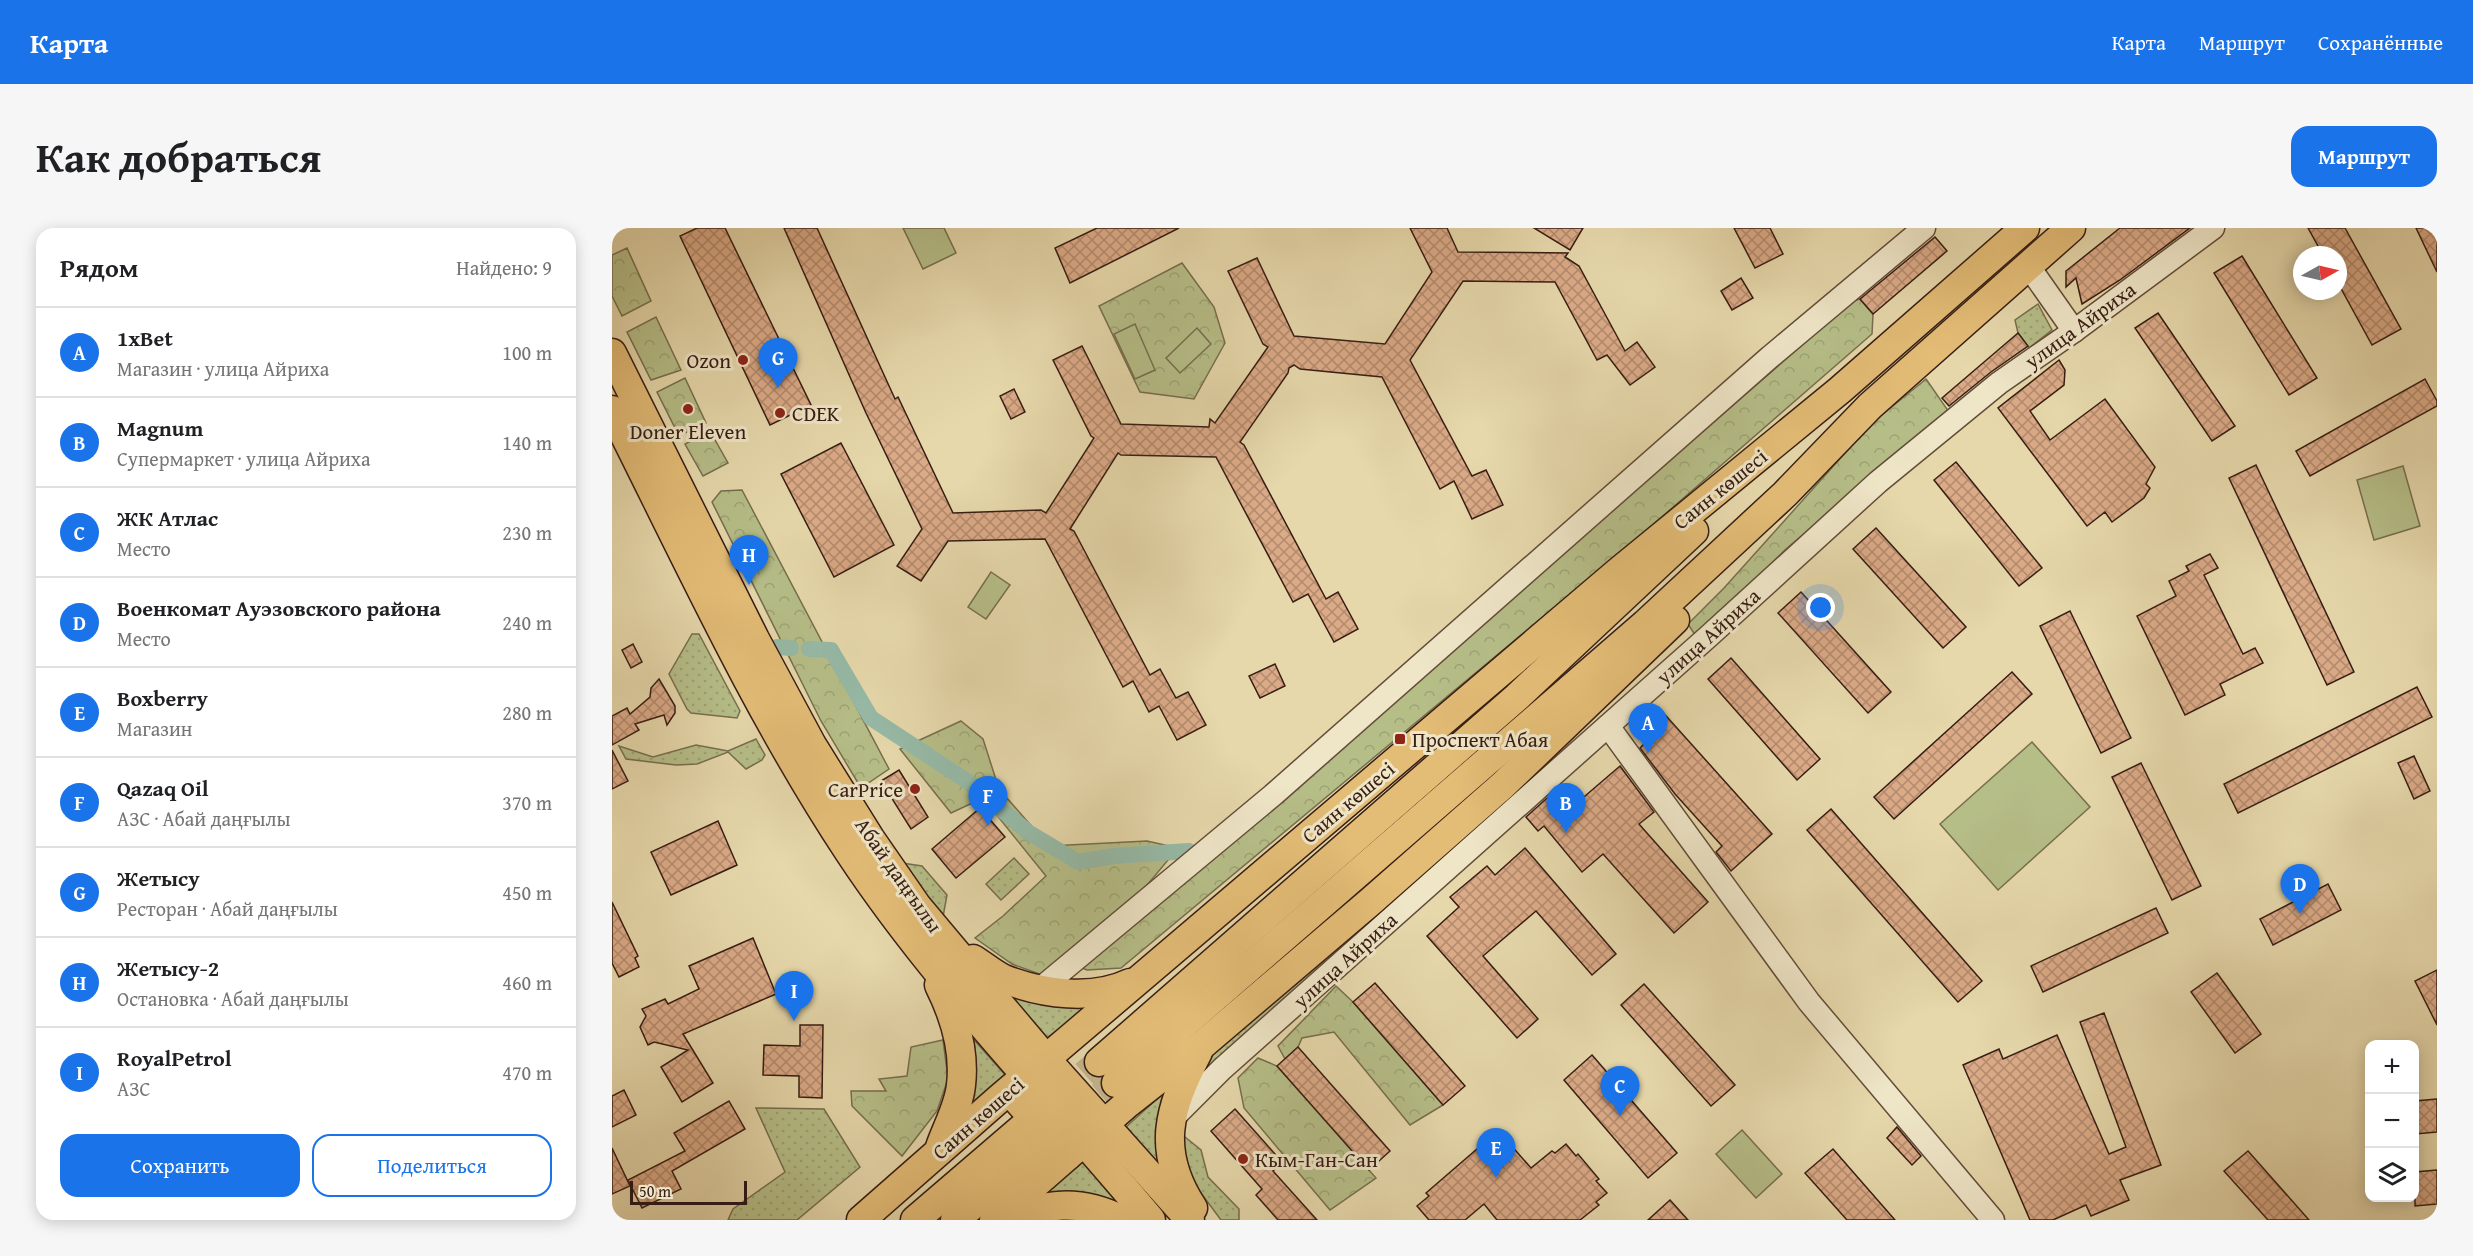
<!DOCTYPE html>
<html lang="ru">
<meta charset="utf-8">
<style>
:root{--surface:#fff;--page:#f6f6f6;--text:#202124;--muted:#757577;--line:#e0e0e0;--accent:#1a73e8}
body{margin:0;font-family:"Gentium Book Plus",serif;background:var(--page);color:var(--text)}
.controls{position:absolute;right:18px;bottom:18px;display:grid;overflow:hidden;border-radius:12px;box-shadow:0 3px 15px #0003}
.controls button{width:54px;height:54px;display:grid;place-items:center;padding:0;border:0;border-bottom:2px solid var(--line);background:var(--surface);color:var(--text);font:30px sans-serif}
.compass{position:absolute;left:1681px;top:18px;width:54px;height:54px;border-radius:50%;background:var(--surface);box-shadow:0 3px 15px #0003;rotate:82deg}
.scale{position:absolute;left:18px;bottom:15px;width:117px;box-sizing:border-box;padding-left:6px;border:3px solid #371d13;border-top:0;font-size:16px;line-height:21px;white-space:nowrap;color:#371d13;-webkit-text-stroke:4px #efe6c8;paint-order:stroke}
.you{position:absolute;left:1209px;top:380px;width:21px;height:21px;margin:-15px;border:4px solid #fff;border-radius:50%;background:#1a73e8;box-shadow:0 0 0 9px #1a73e833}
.badge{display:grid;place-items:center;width:39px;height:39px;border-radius:50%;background:var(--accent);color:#fff;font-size:20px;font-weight:700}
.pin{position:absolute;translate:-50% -50px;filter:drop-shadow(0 2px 3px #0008)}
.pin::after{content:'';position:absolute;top:32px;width:21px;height:18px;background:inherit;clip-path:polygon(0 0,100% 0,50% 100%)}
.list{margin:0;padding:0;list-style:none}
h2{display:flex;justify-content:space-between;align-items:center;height:78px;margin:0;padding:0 24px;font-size:26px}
h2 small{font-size:20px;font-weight:400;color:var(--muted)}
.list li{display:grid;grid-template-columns:39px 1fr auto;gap:18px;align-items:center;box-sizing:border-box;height:90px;padding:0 24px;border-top:2px solid var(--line)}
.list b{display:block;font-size:22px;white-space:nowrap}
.list p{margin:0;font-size:20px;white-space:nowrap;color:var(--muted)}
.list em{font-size:20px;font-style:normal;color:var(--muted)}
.actions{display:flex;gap:12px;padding:18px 24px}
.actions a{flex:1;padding:14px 0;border:2px solid var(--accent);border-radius:18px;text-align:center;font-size:21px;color:var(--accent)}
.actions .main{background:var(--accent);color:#fff}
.icon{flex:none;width:33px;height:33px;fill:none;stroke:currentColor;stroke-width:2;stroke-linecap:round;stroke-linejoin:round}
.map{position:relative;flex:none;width:1825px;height:992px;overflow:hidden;border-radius:18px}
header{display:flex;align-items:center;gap:36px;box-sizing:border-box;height:84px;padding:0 30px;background:var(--accent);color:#fff}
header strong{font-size:28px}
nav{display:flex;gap:33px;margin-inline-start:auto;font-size:21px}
.intro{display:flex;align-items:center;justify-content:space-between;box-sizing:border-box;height:144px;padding:0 36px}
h1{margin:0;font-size:42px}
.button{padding:15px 27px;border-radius:18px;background:var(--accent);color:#fff;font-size:21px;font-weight:700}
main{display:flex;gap:36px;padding:0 36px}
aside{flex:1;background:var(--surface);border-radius:18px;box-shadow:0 3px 15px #0003}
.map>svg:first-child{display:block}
</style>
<header>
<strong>Карта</strong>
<nav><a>Карта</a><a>Маршрут</a><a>Сохранённые</a></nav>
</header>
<div class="intro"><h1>Как добраться</h1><a class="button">Маршрут</a></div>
<main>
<aside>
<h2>Рядом<small>Найдено: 9</small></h2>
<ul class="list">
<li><span class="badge">A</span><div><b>1xBet</b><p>Магазин · улица Айриха</p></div><em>100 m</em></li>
<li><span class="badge">B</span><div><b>Magnum</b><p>Супермаркет · улица Айриха</p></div><em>140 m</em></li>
<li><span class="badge">C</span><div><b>ЖК Атлас</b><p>Место</p></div><em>230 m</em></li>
<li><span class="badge">D</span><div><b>Военкомат Ауэзовского района</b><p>Место</p></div><em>240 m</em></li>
<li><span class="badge">E</span><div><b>Boxberry</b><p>Магазин</p></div><em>280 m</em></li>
<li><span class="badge">F</span><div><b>Qazaq Oil</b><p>АЗС · Абай даңғылы</p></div><em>370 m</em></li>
<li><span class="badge">G</span><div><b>Жетысу</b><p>Ресторан · Абай даңғылы</p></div><em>450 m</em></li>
<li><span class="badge">H</span><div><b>Жетысу-2</b><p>Остановка · Абай даңғылы</p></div><em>460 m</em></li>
<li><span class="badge">I</span><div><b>RoyalPetrol</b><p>АЗС</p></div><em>470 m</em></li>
</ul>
<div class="actions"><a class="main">Сохранить</a><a>Поделиться</a></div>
</aside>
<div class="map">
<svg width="1825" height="992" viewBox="0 0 1825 992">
<defs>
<pattern id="grass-dots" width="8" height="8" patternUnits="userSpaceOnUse" patternTransform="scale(1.5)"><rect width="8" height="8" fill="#b6be88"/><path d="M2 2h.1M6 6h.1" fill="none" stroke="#9da374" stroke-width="1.8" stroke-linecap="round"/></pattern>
<pattern id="forest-crowns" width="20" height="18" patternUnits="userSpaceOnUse" patternTransform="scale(1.5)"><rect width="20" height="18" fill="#b6be88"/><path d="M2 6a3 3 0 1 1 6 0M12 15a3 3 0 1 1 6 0" fill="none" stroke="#9da374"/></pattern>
<pattern id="building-cross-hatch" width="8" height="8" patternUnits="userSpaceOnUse" patternTransform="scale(1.5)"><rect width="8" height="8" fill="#dbaa87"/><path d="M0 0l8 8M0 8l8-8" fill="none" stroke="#b28a6d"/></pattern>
</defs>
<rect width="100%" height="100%" fill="#e6d8ab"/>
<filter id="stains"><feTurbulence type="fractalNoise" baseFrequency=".00333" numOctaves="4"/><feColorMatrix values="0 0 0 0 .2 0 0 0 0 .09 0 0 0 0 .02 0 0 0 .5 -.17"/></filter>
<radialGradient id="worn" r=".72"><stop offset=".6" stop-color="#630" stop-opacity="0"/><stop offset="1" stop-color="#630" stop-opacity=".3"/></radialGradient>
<g fill="url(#grass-dots)" stroke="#766e4e" stroke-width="1.5">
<path d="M1426 76 1440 102 1417 120 1406 105 1403 92Z"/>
<path d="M80 406H87L128 483 125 490 79 485 75 481 57 446Z"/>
<path d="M144 511 153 527 150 532 134 541 116 524 85 536 64 537 14 531 7 518 41 529 84 517 116 523Z"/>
<path d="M402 630 417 646 389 672 374 656Z"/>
<path d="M290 635 310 638 335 667 331 689Z"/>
<path d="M736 702 742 709 577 859 586 836Z"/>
<path d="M393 767 481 775 432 812Z"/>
<path d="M355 804 395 849 351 888Z"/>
<path d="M565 853 560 953 514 899Z"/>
<path d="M144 880 212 881 248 939 185 992H116L121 981 173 944Z"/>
<path d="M573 909 589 922 596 949 627 981V992H609L580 953 568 922Z"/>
<path d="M471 931 514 981 431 969Z"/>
</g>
<g fill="url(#forest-crowns)" stroke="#766e4e" stroke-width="1.5">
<path d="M15 20 39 73 10 88 0 68V27Z"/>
<path d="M570 35 602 79 613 115 582 171 528 164 487 78Z"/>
<path d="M1248 71 1261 86 1260 106 1028 308 509 740 475 742 470 740 1241 73Z"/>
<path d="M44 89 69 142 39 152 15 104Z"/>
<path d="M73 150 94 195 67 208 45 164Z"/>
<path d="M1314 151 1337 184 1174 321 1085 410 1076 396 1112 360 1260 195Z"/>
<path d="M98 203 116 235 91 248 73 216Z"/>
<path d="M130 262 277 541 249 560 209 493 100 274 109 263Z"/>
<path d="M349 493 371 511 387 561 437 618 535 613 566 620 531 662 433 748 400 736 363 710 391 688 434 648 371 570 339 585 288 521Z"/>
<path d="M724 758 741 774 831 877 798 897 722 804 690 810 686 819 673 831 666 818Z"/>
<path d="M331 812 336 851 325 883 290 928 240 878 239 863H274L267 851 295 848 299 819Z"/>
<path d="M646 830 665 838 764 950 718 982 632 880 626 850Z"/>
</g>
<g fill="#b6be88" stroke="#766e4e" stroke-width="1.5">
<path d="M291 0H332L344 25 311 41Z"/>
<path d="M523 96 543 142 523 151 502 106Z"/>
<path d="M585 100 599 116 568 145 554 130Z"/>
<path d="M1791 238 1808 298 1762 312 1745 252Z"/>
<path d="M379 344 398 357 374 391 356 379Z"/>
<path d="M1420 514 1478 579 1386 662 1328 596Z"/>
<path d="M1130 902 1170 946 1144 970 1104 926Z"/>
</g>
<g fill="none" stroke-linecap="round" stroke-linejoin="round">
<g stroke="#96baa7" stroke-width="16">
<path d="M165 419 179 420"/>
<path d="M197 421 219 422 259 490 355 553 416 604 466 634 502 628 577 623"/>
</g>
</g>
<g fill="url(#building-cross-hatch)" stroke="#371d13" stroke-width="1.5">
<path d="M85 0H113L199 177 158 197 68 8Z"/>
<path d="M172 0H205L283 171 286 169 341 285 429 282 434 285 482 210 479 208 441 132 470 118 509 196 597 199 598 191 603 195 656 119 651 116 616 43 645 30 682 108 773 116 820 44 798 0H835L846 24 956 25 953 29 967 38 1013 123 1025 114 1043 139 1018 157 995 127 985 132 943 54 851 53 798 132 860 248 874 242 891 277 860 291 842 253 828 261 770 149 688 141 682 137 677 140 676 145 628 214 632 217 714 371 726 364 746 401 722 414 696 366 681 374 604 229 509 227 506 225 458 301 462 303 538 447 548 441 564 470 576 464 594 497 565 512 547 478 537 484 521 453 511 459 433 311 336 313 309 353 285 338 310 301 254 185Z"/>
<path d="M485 0H567L458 55 443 20Z"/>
<path d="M922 0H971L958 22Z"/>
<path d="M1122 0H1158L1171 26 1143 40Z"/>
<path d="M1508 0H1578L1508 52 1470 76 1464 50 1454 59V43Z"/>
<path d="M1696 0H1733L1789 101 1760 117 1726 55V27H1711Z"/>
<path d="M1804 0H1825V44Z"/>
<path d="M1323 9 1335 23 1261 86 1248 71Z"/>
<path d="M1630 28 1705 150 1677 167 1602 45Z"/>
<path d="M1129 50 1141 70 1120 82 1109 63Z"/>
<path d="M1546 85 1623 198 1600 213 1523 100Z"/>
<path d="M1406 105 1416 118 1379 144 1337 178 1330 170Z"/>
<path d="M1447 132 1453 142 1452 157 1418 183 1438 212 1493 171 1543 239 1534 256 1538 260 1532 270 1500 294 1493 284 1475 298 1386 180Z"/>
<path d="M1813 151 1825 173V178L1698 248 1684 223Z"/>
<path d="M402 161 413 184 399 191 388 168Z"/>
<path d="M229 215 282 317 222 349 169 246Z"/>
<path d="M1344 234 1430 340 1407 358 1322 252Z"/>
<path d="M1644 237 1742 444 1715 457 1617 250Z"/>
<path d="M1264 300 1354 399 1331 420 1241 321Z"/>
<path d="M1598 326 1606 340 1592 347 1631 426 1643 420 1651 435 1608 456 1613 467 1573 487 1525 388 1564 368 1557 353 1577 343 1574 338Z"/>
<path d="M1189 364 1279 464 1256 485 1166 385Z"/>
<path d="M1458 383 1519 510 1489 525 1428 398Z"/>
<path d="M21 416 30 434 19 440 10 422Z"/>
<path d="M1119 430 1208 531 1185 552 1096 451Z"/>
<path d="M663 436 673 458 648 470 637 448Z"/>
<path d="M1400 444 1420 466 1282 591 1262 569Z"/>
<path d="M47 451 63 478V485L55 497 52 487 23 496 27 502 0 517V488L15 480 18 486 38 469 39 460Z"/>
<path d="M1805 459 1820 489 1626 585 1612 556Z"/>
<path d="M1047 480 1160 606 1119 643 1104 624 1110 618 1063 566 1028 520 1034 514 1023 501Z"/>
<path d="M0 522 16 553 0 561Z"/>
<path d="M1802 528 1818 563 1802 571 1786 535Z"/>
<path d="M1529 535 1589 658 1560 672 1500 549Z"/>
<path d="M1008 538 1042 584 1027 596 1096 674 1062 705 991 626 970 644 932 598 926 603 914 589 943 563 959 580Z"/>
<path d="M287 542 316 589 299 601 269 553Z"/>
<path d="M368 580 393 609 344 650 320 621Z"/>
<path d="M1219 581 1370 753 1346 774 1195 602Z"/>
<path d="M106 593 125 637 59 667 39 624Z"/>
<path d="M913 620 1004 726 980 747 924 683 871 728 926 791 905 810 815 708 847 679 838 669 875 638 883 647Z"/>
<path d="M1716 656 1729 682 1661 717 1648 691Z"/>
<path d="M0 674 26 728 23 730 27 739 7 749 0 735Z"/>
<path d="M1544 680 1556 705 1431 764 1419 738Z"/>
<path d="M141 710 164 766 71 806 101 855 70 874 49 839 76 822 42 814 36 817 28 799 34 788 30 781 53 771 56 776 87 761 77 738Z"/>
<path d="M1825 742V797L1803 753Z"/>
<path d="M1605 745 1649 806 1623 825 1579 764Z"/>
<path d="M763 755 853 858 831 877 741 774Z"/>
<path d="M1032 756 1123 857 1099 878 1009 777Z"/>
<path d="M1492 785 1549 937 1508 952 1517 972 1479 988 1474 977 1441 992H1418L1351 837 1387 821 1391 831 1445 807 1497 926 1514 919 1468 794Z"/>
<path d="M188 797H211L210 870 187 869V848L151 847 152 817 188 818Z"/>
<path d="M686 819 778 923 757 942 665 838Z"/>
<path d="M980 827 1065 925 1036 950 952 852Z"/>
<path d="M12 862 24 887 0 899V868Z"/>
<path d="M1825 871V904L1803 906V873Z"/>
<path d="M117 873 133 901 60 943 69 961 30 980 16 952 73 923 62 905Z"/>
<path d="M623 881 670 934 661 943 705 992H666L644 967 650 961 599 903Z"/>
<path d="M1285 899 1309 928 1300 937 1275 910Z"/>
<path d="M886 907 896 918 898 916 919 940 940 923 943 925 954 916 964 928 966 926 987 951 984 953 995 965 984 974 987 977 968 992H885L872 976 853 992H817L805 978 817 968 814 965 872 915 875 917Z"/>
<path d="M0 920 18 958 0 966Z"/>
<path d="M1221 921 1283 992H1235L1193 945Z"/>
<path d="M1636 923 1697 992H1656L1612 943Z"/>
<path d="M1825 942V976L1803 978V944Z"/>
<path d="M1058 972 1076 992H1036Z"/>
</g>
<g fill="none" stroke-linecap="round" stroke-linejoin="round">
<g stroke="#c3b38d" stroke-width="28" stroke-dasharray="28 14" stroke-linecap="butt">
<path d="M441 874 487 834"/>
<path d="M457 895 504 855"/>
</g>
<defs>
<g id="minor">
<path d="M1415 36 1462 103"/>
<path d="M996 498 1197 774 1381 992"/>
<path d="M428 761 661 567 1158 129 1312 0"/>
<path d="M562 889 610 841 1098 407 1266 254 1387 155 1462 103 1601 0"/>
</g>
<g id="major">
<path d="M0 125 143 411 200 517 258 610 305 678 336 715 434 831 578 992"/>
<path d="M0 182C75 331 145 485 237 624 324 756 438 870 539 992"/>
<path d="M361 731C371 737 381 746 392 751 431 766 480 773 518 755"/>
<path d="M327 757C342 787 353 823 349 857 347 878 335 899 328 919"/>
<path d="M487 834 905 469 1082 303"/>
<path d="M504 855 1033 396 1173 266 1258 178 1459 0"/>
<path d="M397 863 455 928"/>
<path d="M581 980C543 922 557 880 586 824"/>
<path d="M389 991C435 977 465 969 510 992"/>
<path d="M249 992 389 869 1006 344 1228 162 1413 0"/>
<path d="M303 992 409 901"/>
<path d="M343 992 426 922"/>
<path d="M382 992 515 876 590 817 758 674 891 557 1063 392"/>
</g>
</defs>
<use href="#minor" stroke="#634c39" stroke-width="25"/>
<use href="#major" stroke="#371d13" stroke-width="31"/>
<use href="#minor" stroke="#efe6c8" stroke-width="22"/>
<use href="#major" stroke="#e3bc76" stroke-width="28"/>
</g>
<g fill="#8f2418" stroke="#efe6c8" stroke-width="2">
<circle cx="131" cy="132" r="6"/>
<circle cx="76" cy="181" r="6"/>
<circle cx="168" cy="185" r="6"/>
<rect x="782" y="505" width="12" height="12" rx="3"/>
<circle cx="303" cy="561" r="6"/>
<circle cx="631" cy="931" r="6"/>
</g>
<g text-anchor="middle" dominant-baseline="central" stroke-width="6" stroke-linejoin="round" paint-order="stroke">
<g font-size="21" fill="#371d13" stroke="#efe6c8">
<text transform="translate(1468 97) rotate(-36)">улица Айриха</text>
<text transform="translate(1108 261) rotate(-39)">Саин көшесі</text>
<text transform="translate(1096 408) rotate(-42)">улица Айриха</text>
<text transform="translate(736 574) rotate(-40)">Саин көшесі</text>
<text transform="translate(287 647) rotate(55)">Абай даңғылы</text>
<text transform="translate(733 732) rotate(-42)">улица Айриха</text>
<text transform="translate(366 890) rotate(-41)">Саин көшесі</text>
</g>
<g font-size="21" fill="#371d13" stroke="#efe6c8" text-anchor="start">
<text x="119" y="132" text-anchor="end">Ozon</text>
<text x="180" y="185">CDEK</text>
<text x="76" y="203" text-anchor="middle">Doner Eleven</text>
<text x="800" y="511">Проспект Абая</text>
<text x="291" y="561" text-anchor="end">CarPrice</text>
<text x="643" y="931">Кым-Ган-Сан</text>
</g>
</g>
<rect width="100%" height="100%" filter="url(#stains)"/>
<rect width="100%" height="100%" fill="url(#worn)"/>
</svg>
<div class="controls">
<button>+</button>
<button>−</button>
<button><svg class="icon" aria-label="layers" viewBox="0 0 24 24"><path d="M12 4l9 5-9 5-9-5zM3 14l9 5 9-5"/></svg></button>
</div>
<svg class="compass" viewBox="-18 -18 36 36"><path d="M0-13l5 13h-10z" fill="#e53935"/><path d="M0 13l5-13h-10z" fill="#757577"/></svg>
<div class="scale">50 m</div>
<div class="you"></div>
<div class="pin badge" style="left:1036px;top:525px">A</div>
<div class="pin badge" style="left:954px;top:605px">B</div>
<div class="pin badge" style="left:1008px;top:888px">C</div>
<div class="pin badge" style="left:1688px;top:686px">D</div>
<div class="pin badge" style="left:884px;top:950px">E</div>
<div class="pin badge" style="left:376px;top:598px">F</div>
<div class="pin badge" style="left:166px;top:160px">G</div>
<div class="pin badge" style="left:137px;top:357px">H</div>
<div class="pin badge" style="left:182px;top:793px">I</div>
</div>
</main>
